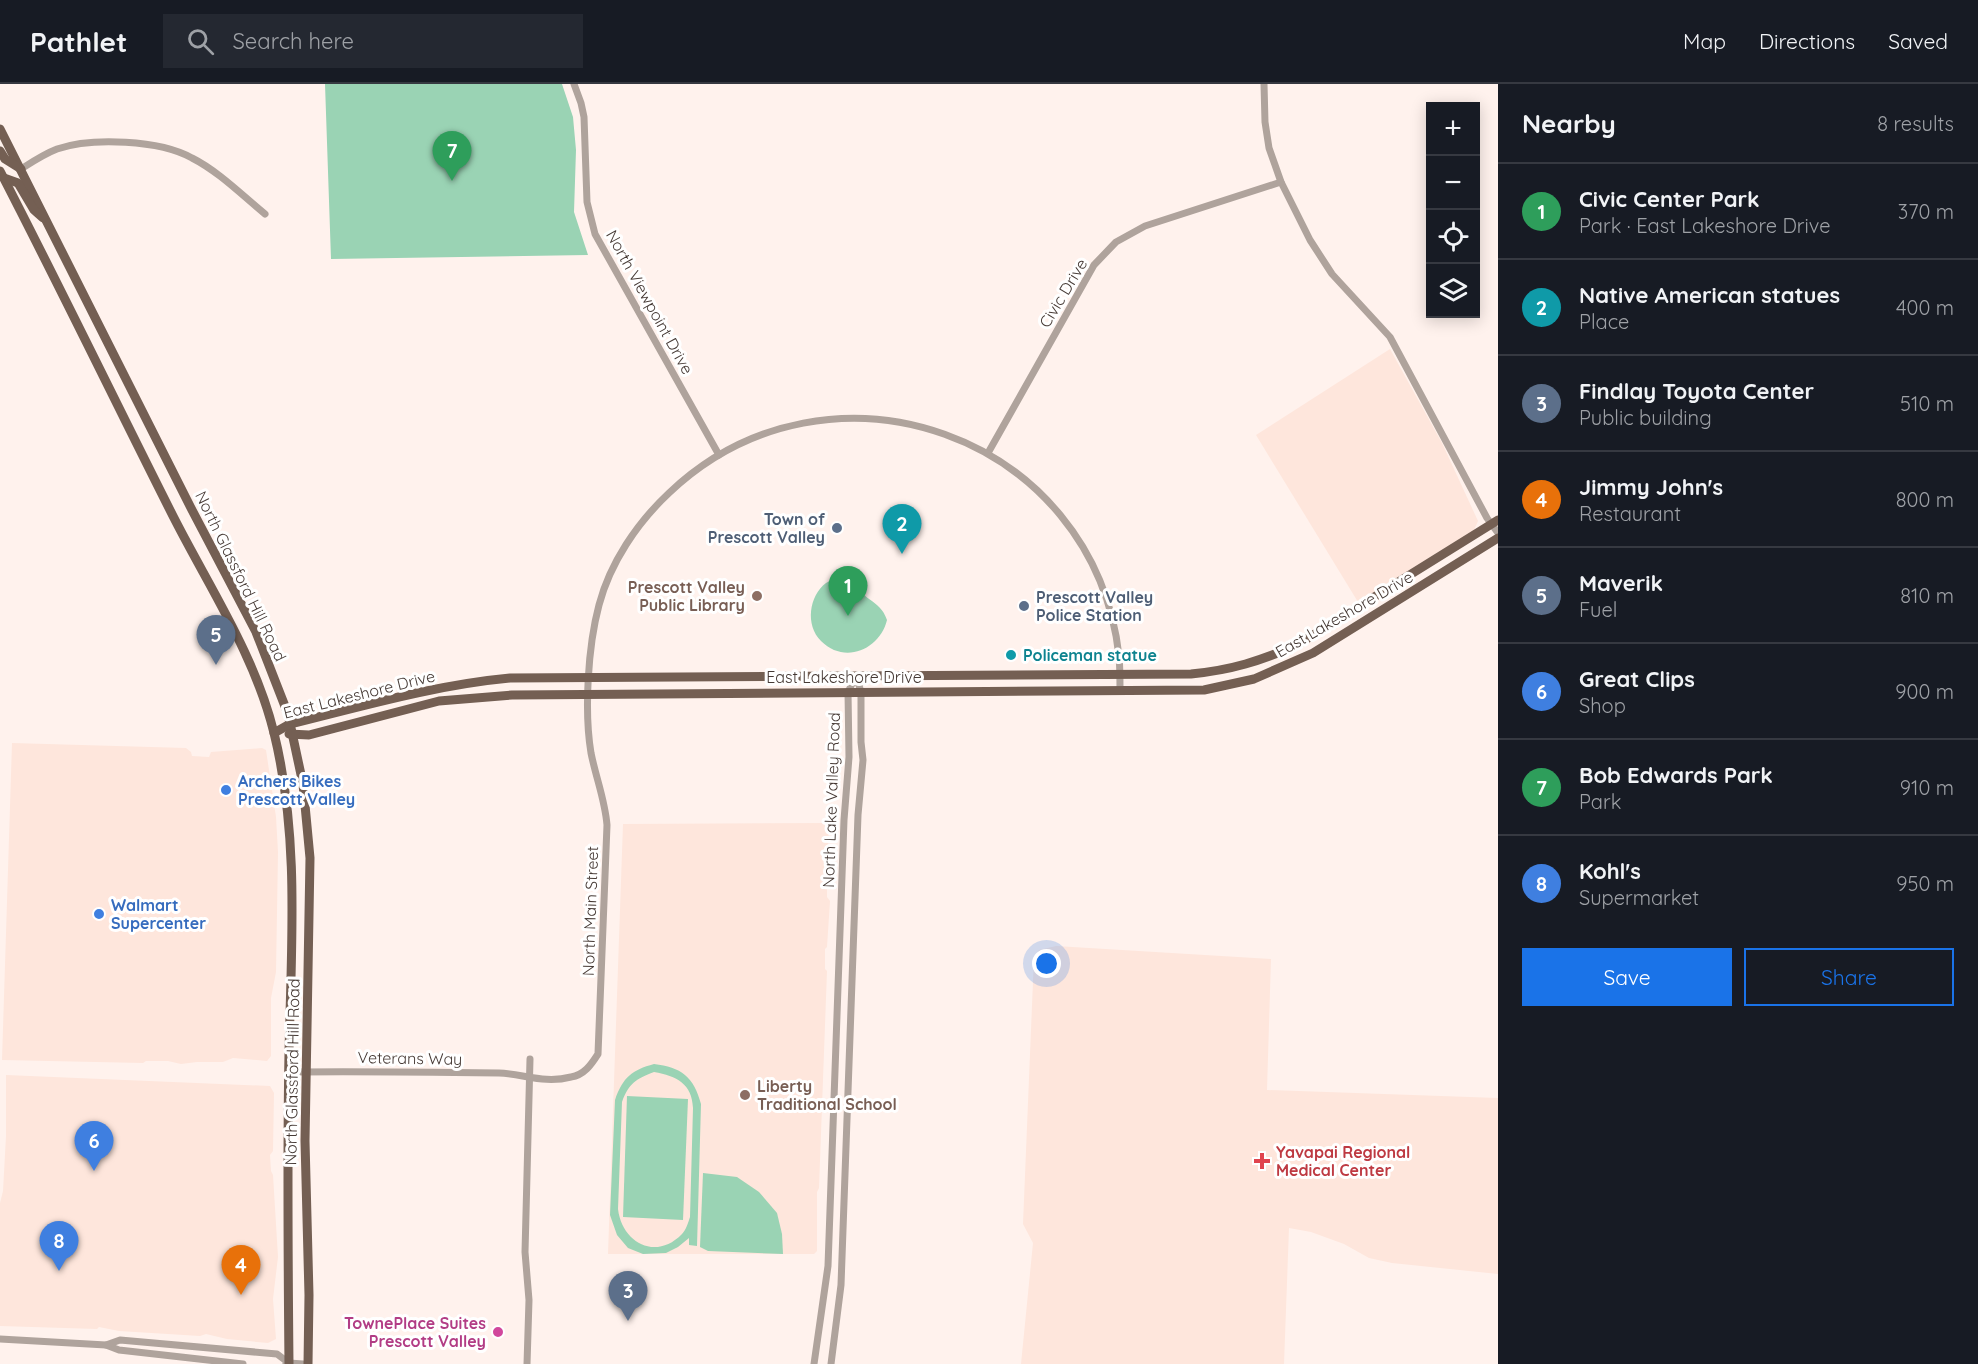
<!DOCTYPE html>
<meta charset="utf-8">
<style>
:root{--surface:#171b24;--page:#242831;--text:#f1f3f6;--muted:#9ea1a6;--line:#363941;--accent:#1a73e8}
body{margin:0;font-family:Quicksand,sans-serif;background:var(--page);color:var(--text)}
.controls{position:absolute;right:18px;top:18px;display:grid;overflow:hidden;border-radius:0px;box-shadow:0 3px 15px #0003}
.controls button{width:54px;height:54px;display:grid;place-items:center;padding:0;border:0;border-bottom:2px solid var(--line);background:var(--surface);color:var(--text);font:30px sans-serif}
.you{position:absolute;left:1047px;top:880px;width:21px;height:21px;margin:-15px;border:4px solid #fff;border-radius:50%;background:#1a73e8;box-shadow:0 0 0 9px #1a73e833}
.badge{display:grid;place-items:center;width:39px;height:39px;border-radius:50%;background:var(--accent);color:#fff;font-size:20px;font-weight:700}
.pin{position:absolute;translate:-50% -50px;filter:drop-shadow(0 2px 3px #0008)}
.pin::after{content:'';position:absolute;top:32px;width:21px;height:18px;background:inherit;clip-path:polygon(0 0,100% 0,50% 100%)}
.list{margin:0;padding:0;list-style:none}
h2{display:flex;justify-content:space-between;align-items:center;height:78px;margin:0;padding:0 24px;font-size:26px}
h2 small{font-size:20px;font-weight:400;color:var(--muted)}
.list li{display:grid;grid-template-columns:39px 1fr auto;gap:18px;align-items:center;box-sizing:border-box;height:96px;padding:0 24px;border-top:2px solid var(--line)}
.list b{display:block;font-size:22px;white-space:nowrap}
.list p{margin:0;font-size:20px;white-space:nowrap;color:var(--muted)}
.list em{font-size:20px;font-style:normal;color:var(--muted)}
.actions{display:flex;gap:12px;padding:18px 24px}
.actions a{flex:1;padding:14px 0;border:2px solid var(--accent);border-radius:0px;text-align:center;font-size:21px;color:var(--accent)}
.actions .main{background:var(--accent);color:#fff}
.icon{flex:none;width:33px;height:33px;fill:none;stroke:currentColor;stroke-width:2;stroke-linecap:round;stroke-linejoin:round}
.map{position:relative;flex:none;width:1498px;height:1280px;overflow:hidden}
header{display:flex;align-items:center;gap:36px;box-sizing:border-box;height:84px;padding:0 30px;background:var(--surface);border-bottom:2px solid var(--line)}
header strong{font-size:28px}
nav{display:flex;gap:33px;margin-inline-start:auto;font-size:21px}
.search{width:420px;height:54px;background:var(--page);display:flex;align-items:center;gap:15px;box-sizing:border-box;padding:0 21px;border-radius:0px;color:var(--muted);font-size:22px}
main{display:flex}
aside{flex:1;background:var(--surface)}
.map>svg:first-child{display:block}
</style>
<header>
<strong>Pathlet</strong>
<div class="search"><svg class="icon" aria-label="search" viewBox="0 0 24 24"><circle cx="10" cy="10" r="6"/><path d="M15 15l6 6"/></svg>Search here</div>
<nav><a>Map</a><a>Directions</a><a>Saved</a></nav>
</header>
<main>
<div class="map">
<svg width="1498" height="1280" viewBox="0 0 1498 1280">
<rect width="100%" height="100%" fill="#fff2ed"/>
<g fill="#fee6dc">
<path d="M1390 265 1442 359 1478 437 1474 446 1358 518 1256 351Z"/>
<path d="M12 659 186 664 191 668 192 672 209 673 211 668 262 664 266 666 276 733 278 768 276 888 271 914V972L267 977 233 974 223 978H197L181 980 168 977H146L143 979 2 976Z"/>
<path d="M829 739 827 795V813L830 817 827 863 825 865V885L827 887 819 1104 817 1108V1167L814 1170H608L623 740Z"/>
<path d="M1056 862 1271 875 1267 1006 1498 1014V1190L1392 1179 1369 1174 1344 1160 1311 1148 1289 1144 1284 1280H1021L1033 1159 1023 1140 1034 873 1039 866Z"/>
<path d="M6 991 270 1002 274 1009 273 1067 270 1071 271 1087 273 1091 278 1173 273 1215 276 1255 268 1259 227 1255 206 1250 200 1252 119 1247 99 1243 97 1245 0 1242V1119L3 1107 6 1052Z"/>
</g>
<g fill="#9ad3b4" fill-rule="evenodd">
<path d="M325 0H562L573 33 576 66 574 128 588 171 331 175Z"/>
<path d="M844 492V496L855 495C859 517 880 514 887 536 880 565 845 581 821 557 805 541 809 512 826 499 832 495 838 494 844 492Z"/>
<path d="M654 980C681 983 694 993 701 1020L697 1162 689 1161V1154L678 1163 666 1169 643 1170 628 1164 617 1151 610 1131 615 1016C623 993 632 986 654 980ZM654 988C677 992 692 1000 693 1024L690 1133C688 1139 686 1146 682 1150 656 1177 622 1159 618 1125L622 1018C629 999 636 995 654 988Z"/>
<path d="M627 1012 688 1015 683 1136 623 1133Z"/>
<path d="M703 1089 737 1093 759 1108 777 1129 782 1150 783 1170 708 1167 700 1163Z"/>
</g>
<g fill="none" stroke-linecap="round" stroke-linejoin="round">
<g stroke="#afa39c" stroke-width="7">
<path d="M574 0 581 19 584 33 587 118 595 150 719 371"/>
<path d="M1264 0 1265 38 1269 64 1281 98 1310 156 1332 190 1390 253 1487 434 1498 449"/>
<path d="M21 85C32 78 44 70 57 65 92 53 160 56 192 74 218 87 243 112 265 130"/>
<path d="M988 369 1094 181 1116 158 1145 142 1281 98"/>
<path d="M288 988C359 987 429 988 499 989 524 990 544 1000 571 993 584 991 591 981 598 970L607 741C605 716 596 694 591 669 584 627 588 562 599 521 610 479 637 439 669 409 829 257 1094 350 1119 572 1120 583 1120 595 1120 606"/>
<path d="M0 1255 106 1261 119 1266 243 1280"/>
<path d="M106 1261 120 1256 277 1270 289 1279"/>
<path d="M286 1280 289 1279 303 1280"/>
<path d="M527 1280 529 1216 525 1168 530 975"/>
<path d="M814 1280 828 1182 844 736 849 673 848 608 856 592"/>
<path d="M831 1280 841 1201 858 731 863 676 861 658V608L856 592"/>
</g>
<g stroke="#745f53" stroke-width="9">
<path d="M0 45 192 426 256 548 288 630 303 700 310 774 305 1057 309 1211 308 1280"/>
<path d="M0 67 5 75 21 85"/>
<path d="M0 87C59 201 115 317 173 432 209 503 255 571 274 649 300 754 291 864 289 970 287 1073 288 1177 289 1280"/>
<path d="M4 94 18 99 34 126 43 134"/>
<path d="M274 649 290 640C363 622 435 601 510 594L1191 590C1232 586 1260 577 1297 561L1498 436"/>
<path d="M289 650 309 651 439 617 512 611 1204 606 1254 595 1313 569 1498 454"/>
</g>
</g>
<g fill="#5c6f8a" stroke="#fff" stroke-width="2">
<circle cx="837" cy="444" r="6"/>
<circle cx="1024" cy="522" r="6"/>
</g>
<g fill="#8d6e63" stroke="#fff" stroke-width="2">
<circle cx="757" cy="512" r="6"/>
<circle cx="745" cy="1011" r="6"/>
</g>
<circle fill="#0f9aa8" stroke="#fff" stroke-width="2" cx="1011" cy="571" r="6"/>
<g fill="#3f7fe0" stroke="#fff" stroke-width="2">
<circle cx="226" cy="706" r="6"/>
<circle cx="99" cy="830" r="6"/>
</g>
<path fill="#e0444e" stroke="#fff" stroke-width="2" d="M1259 1068h6v6h6v6h-6v6h-6v-6h-6v-6h6z"/>
<circle fill="#d1479c" stroke="#fff" stroke-width="2" cx="498" cy="1248" r="6"/>
<g text-anchor="middle" dominant-baseline="central" stroke-width="6" stroke-linejoin="round" paint-order="stroke">
<g font-size="16" fill="#453934" stroke="#fff">
<text transform="translate(1063 209) rotate(-59)">Civic Drive</text>
<text transform="translate(650 218) rotate(61)">North Viewpoint Drive</text>
<text transform="translate(241 492) rotate(64)">North Glassford Hill Road</text>
<text transform="translate(1344 530) rotate(-30)">East Lakeshore Drive</text>
<text x="844" y="593">East Lakeshore Drive</text>
<text transform="translate(359 610) rotate(-14)">East Lakeshore Drive</text>
<text transform="translate(831 716) rotate(-88)">North Lake Valley Road</text>
<text transform="translate(590 827) rotate(-88)">North Main Street</text>
<text transform="translate(410 974) rotate(1)">Veterans Way</text>
<text transform="translate(292 988) rotate(-89)">North Glassford Hill Road</text>
</g>
<g font-size="16" font-weight="bold" fill="#4e5e75" stroke="#fff" text-anchor="end">
<text x="825" y="435">Town of<tspan x="825" dy="18">Prescott Valley</tspan></text>
<text x="1036" y="513" text-anchor="start">Prescott Valley<tspan x="1036" dy="18">Police Station</tspan></text>
</g>
<g font-size="16" font-weight="bold" fill="#785e54" stroke="#fff" text-anchor="end">
<text x="745" y="503">Prescott Valley<tspan x="745" dy="18">Public Library</tspan></text>
<text x="757" y="1002" text-anchor="start">Liberty<tspan x="757" dy="18">Traditional School</tspan></text>
</g>
<g font-size="16" font-weight="bold" fill="#0d838f" stroke="#fff" text-anchor="start">
<text x="1023" y="571">Policeman statue</text>
</g>
<g font-size="16" font-weight="bold" fill="#366cbe" stroke="#fff" text-anchor="start">
<text x="238" y="697">Archers Bikes<tspan x="238" dy="18">Prescott Valley</tspan></text>
<text x="111" y="821">Walmart<tspan x="111" dy="18">Supercenter</tspan></text>
</g>
<g font-size="16" font-weight="bold" fill="#be3a42" stroke="#fff" text-anchor="start">
<text x="1276" y="1068">Yavapai Regional<tspan x="1276" dy="18">Medical Center</tspan></text>
</g>
<g font-size="16" font-weight="bold" fill="#b23c85" stroke="#fff" text-anchor="end">
<text x="486" y="1239">TownePlace Suites<tspan x="486" dy="18">Prescott Valley</tspan></text>
</g>
</g>
</svg>
<div class="controls">
<button>+</button>
<button>−</button>
<button><svg class="icon" aria-label="locate" viewBox="0 0 24 24"><circle cx="12" cy="12" r="6"/><path d="M12 2v4M12 18v4M2 12h4M18 12h4"/></svg></button>
<button><svg class="icon" aria-label="layers" viewBox="0 0 24 24"><path d="M12 4l9 5-9 5-9-5zM3 14l9 5 9-5"/></svg></button>
</div>
<div class="you"></div>
<div class="pin badge" style="left:848px;top:532px;background:#2e9e5b">1</div>
<div class="pin badge" style="left:902px;top:470px;background:#0f9aa8">2</div>
<div class="pin badge" style="left:628px;top:1237px;background:#5c6f8a">3</div>
<div class="pin badge" style="left:241px;top:1211px;background:#e8710a">4</div>
<div class="pin badge" style="left:216px;top:581px;background:#5c6f8a">5</div>
<div class="pin badge" style="left:94px;top:1087px;background:#3f7fe0">6</div>
<div class="pin badge" style="left:452px;top:97px;background:#2e9e5b">7</div>
<div class="pin badge" style="left:59px;top:1187px;background:#3f7fe0">8</div>
</div>
<aside>
<h2>Nearby<small>8 results</small></h2>
<ul class="list">
<li><span class="badge" style="background:#2e9e5b">1</span><div><b>Civic Center Park</b><p>Park · East Lakeshore Drive</p></div><em>370 m</em></li>
<li><span class="badge" style="background:#0f9aa8">2</span><div><b>Native American statues</b><p>Place</p></div><em>400 m</em></li>
<li><span class="badge" style="background:#5c6f8a">3</span><div><b>Findlay Toyota Center</b><p>Public building</p></div><em>510 m</em></li>
<li><span class="badge" style="background:#e8710a">4</span><div><b>Jimmy John's</b><p>Restaurant</p></div><em>800 m</em></li>
<li><span class="badge" style="background:#5c6f8a">5</span><div><b>Maverik</b><p>Fuel</p></div><em>810 m</em></li>
<li><span class="badge" style="background:#3f7fe0">6</span><div><b>Great Clips</b><p>Shop</p></div><em>900 m</em></li>
<li><span class="badge" style="background:#2e9e5b">7</span><div><b>Bob Edwards Park</b><p>Park</p></div><em>910 m</em></li>
<li><span class="badge" style="background:#3f7fe0">8</span><div><b>Kohl's</b><p>Supermarket</p></div><em>950 m</em></li>
</ul>
<div class="actions"><a class="main">Save</a><a>Share</a></div>
</aside>
</main>
